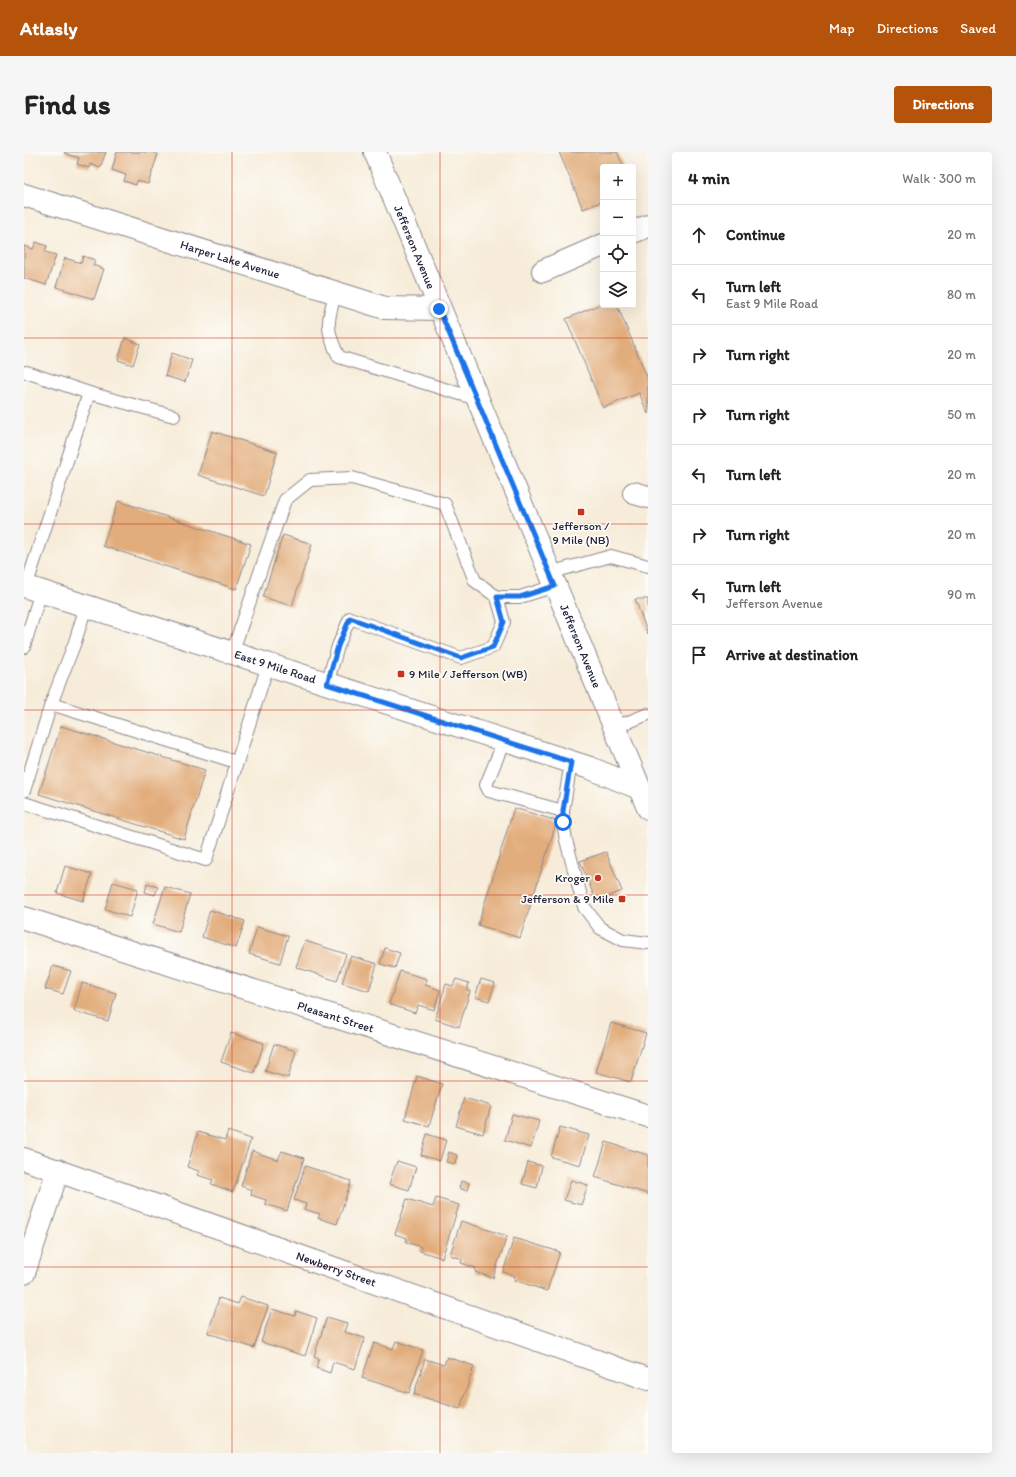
<!DOCTYPE html>
<meta charset="utf-8">
<style>
:root{--surface:#fff;--page:#f6f6f6;--text:#222;--muted:#767676;--line:#e0e0e0;--accent:#b45309}
body{margin:0;font-family:Itim,sans-serif;background:var(--page);color:var(--text)}
.controls{position:absolute;right:12px;top:12px;display:grid;overflow:hidden;border-radius:4px;box-shadow:0 4px 16px #0002}
.controls button{width:36px;height:36px;display:grid;place-items:center;padding:0;border:0;border-bottom:1px solid var(--line);background:var(--surface);color:var(--text);font:20px sans-serif}
.stop{position:absolute;width:12px;height:12px;margin:-9px;border:3px solid #1a73e8;border-radius:50%;background:#fff}
.stop.end{background:#1a73e8;border-color:#fff;box-shadow:0 1px 4px #0008}
.list{margin:0;padding:0;list-style:none}
h2{display:flex;justify-content:space-between;align-items:center;height:52px;margin:0;padding:0 16px;font-size:17px}
h2 small{font-size:13px;font-weight:400;color:var(--muted)}
.list li{display:grid;grid-template-columns:26px 1fr auto;gap:12px;align-items:center;box-sizing:border-box;height:60px;padding:0 16px;border-top:1px solid var(--line)}
.list b{display:block;font-size:15px;white-space:nowrap}
.list p{margin:0;font-size:13px;white-space:nowrap;color:var(--muted)}
.list em{font-size:13px;font-style:normal;color:var(--muted)}
.icon{flex:none;width:22px;height:22px;fill:none;stroke:currentColor;stroke-width:2;stroke-linecap:round;stroke-linejoin:round}
.map{position:relative;flex:none;width:624px;height:1301px;overflow:hidden;border-radius:4px}
header{display:flex;align-items:center;gap:24px;box-sizing:border-box;height:56px;padding:0 20px;background:var(--accent);color:#fff}
header strong{font-size:19px}
nav{display:flex;gap:22px;margin-inline-start:auto;font-size:14px}
.intro{display:flex;align-items:center;justify-content:space-between;box-sizing:border-box;height:96px;padding:0 24px}
h1{margin:0;font-size:28px}
.button{padding:10px 18px;border-radius:4px;background:var(--accent);color:#fff;font-size:14px;font-weight:700}
main{display:flex;gap:24px;padding:0 24px}
aside{flex:1;background:var(--surface);border-radius:4px;box-shadow:0 4px 16px #0002}
.map>svg:first-child{display:block}
</style>
<header>
<strong>Atlasly</strong>
<nav><a>Map</a><a>Directions</a><a>Saved</a></nav>
</header>
<div class="intro"><h1>Find us</h1><a class="button">Directions</a></div>
<main>
<div class="map">
<svg width="624" height="1301" viewBox="0 0 624 1301">
<rect width="100%" height="100%" fill="#fdfcf7"/>
<filter id="ink" filterUnits="userSpaceOnUse"><feTurbulence type="fractalNoise" baseFrequency=".025" numOctaves="2"/><feDisplacementMap in="SourceGraphic" scale="8" xChannelSelector="R" yChannelSelector="G"/><feConvolveMatrix kernelMatrix="1 2 1 2 8 2 1 2 1" color-interpolation-filters="sRGB"/></filter>
<filter id="wash" filterUnits="userSpaceOnUse"><feTurbulence type="fractalNoise" baseFrequency=".012" numOctaves="4" result="noise"/><feDisplacementMap in="SourceGraphic" scale="16" xChannelSelector="R" yChannelSelector="G"/><feGaussianBlur stdDeviation="0.9" result="paint"/><feColorMatrix in="noise" values="0 0 0 0 0 0 0 0 0 0 0 0 0 0 0 0 0 1.4 0 .05"/><feComposite in="paint" operator="in"/></filter>
<g filter="url(#wash)">
<rect width="100%" height="100%" fill="#f7ecd9"/>
<g id="blocks">
<g fill="#e2ad7d">
<path d="M40 0H82L76 16 66 12 65 16 53 12 55 6 40 1Z"/>
<path d="M93 0H126L134 2 124 32 113 29 112 33 100 29 102 23 88 18Z"/>
<path d="M535 0H593L600 15H579V49L559 57Z"/>
<path d="M12 90 23 94 21 100 32 103 22 133 0 126V94L9 97Z"/>
<path d="M59 104 71 108 69 113 80 117 70 147 32 135 41 106 57 111Z"/>
<path d="M579 151V153H593L624 227V262L615 241 579 256 542 167Z"/>
<path d="M101 186 116 192 109 213 94 208Z"/>
<path d="M148 201 168 208 161 230 141 224Z"/>
<path d="M188 279 253 300 240 344 174 323Z"/>
<path d="M94 349 227 392 212 437 79 394Z"/>
<path d="M259 383 288 392 268 454 239 445Z"/>
<path d="M611 447H624V482Z"/>
<path d="M37 574 181 618 160 687 15 642Z"/>
<path d="M490 656 533 669 496 786 454 773Z"/>
<path d="M582 700 598 739 572 749 556 709Z"/>
<path d="M41 714 68 722 59 749 33 741Z"/>
<path d="M89 730 114 737 106 765 81 757Z"/>
<path d="M123 732 134 735 131 743 121 740Z"/>
<path d="M141 735 166 742 155 780 129 772Z"/>
<path d="M186 758 221 769 212 796 178 785Z"/>
<path d="M233 775 264 784 256 811 225 802Z"/>
<path d="M281 789 322 802 313 829 272 815Z"/>
<path d="M361 796 376 801 371 816 356 812Z"/>
<path d="M327 804 353 812 345 839 318 831Z"/>
<path d="M29 814 47 819 39 842 21 837Z"/>
<path d="M376 819 403 827 401 833 416 838 410 858 394 853 391 861 365 852Z"/>
<path d="M432 827 445 831 443 838 446 839 435 875 411 867 422 832 429 834Z"/>
<path d="M457 827 471 831 465 849 451 845Z"/>
<path d="M58 831 92 841 84 869 50 859Z"/>
<path d="M587 871 622 881 607 930 572 920Z"/>
<path d="M207 881 240 891 230 921 197 910Z"/>
<path d="M250 892 272 899 264 926 241 919Z"/>
<path d="M393 924 418 932 405 974 381 967Z"/>
<path d="M440 946 467 954 459 982 432 974Z"/>
<path d="M488 962 515 969 507 996 481 988Z"/>
<path d="M536 975 565 983 556 1013 527 1005Z"/>
<path d="M204 979 227 987 209 1040 187 1032 189 1028 173 1023 175 1019 163 1015 174 980 201 988Z"/>
<path d="M403 982 422 988 416 1009 397 1003Z"/>
<path d="M582 990 624 1003V1042L571 1025Z"/>
<path d="M228 999 254 1008 258 999 280 1006 263 1059 241 1052 242 1048 227 1043 228 1038 217 1034Z"/>
<path d="M425 1000 433 1003 431 1012 422 1010Z"/>
<path d="M373 1009 392 1015 385 1038 365 1032Z"/>
<path d="M504 1010 518 1014 513 1036 498 1032Z"/>
<path d="M281 1014 327 1029 313 1072 294 1066 296 1062 280 1057 282 1052 270 1048Z"/>
<path d="M547 1028 564 1033 557 1053 540 1048Z"/>
<path d="M437 1029 445 1031 443 1039 435 1036Z"/>
<path d="M412 1046 435 1053 418 1106 396 1099 397 1095 382 1090 383 1086 371 1082 383 1047 409 1055Z"/>
<path d="M437 1069 483 1084 469 1126 451 1120 452 1116 437 1111 438 1107 426 1103Z"/>
<path d="M490 1086 536 1100 523 1139 490 1128 491 1124 479 1120Z"/>
<path d="M217 1145 244 1154 230 1196 184 1181 195 1146 214 1152Z"/>
<path d="M248 1157 271 1164 272 1159 293 1166 281 1204 237 1190Z"/>
<path d="M303 1165 323 1171 320 1180 341 1186 331 1217 309 1210 306 1221 292 1216 295 1206 290 1204Z"/>
<path d="M372 1189 399 1198 385 1241 338 1226 350 1191 369 1197Z"/>
<path d="M423 1205 450 1214 436 1257 390 1242 401 1207 420 1213Z"/>
</g>
</g>
</g>
<g filter="url(#ink)">
<use href="#blocks" fill-opacity="0" stroke="#8c878a" stroke-width="1"/>
<g fill="none" stroke-linecap="round" stroke-linejoin="round">
<defs>
<g id="service">
<path d="M312 140C303 168 301 178 315 205L453 247"/>
<path d="M2 220 65 241 2 435"/>
<path d="M65 241 150 264"/>
<path d="M525 421 587 404 624 414"/>
<path d="M0 495 17 439"/>
<path d="M208 501 261 348 286 328 328 326 421 352 451 429 473 445H496L531 434"/>
<path d="M303 532 314 494 326 466 437 506 469 495 480 470 473 445"/>
<path d="M27 552 212 610"/>
<path d="M590 576 624 562"/>
<path d="M480 589 462 633 465 639 539 659"/>
<path d="M547 610 539 659V670L542 688 560 755 576 776 599 788 624 791"/>
<path d="M0 639 27 552 51 490 62 454"/>
<path d="M0 651 182 708 244 513"/>
</g>
<g id="minor">
<path id="s1" d="M0 43 361 156 415 157"/>
<path d="M609 80 624 74"/>
<path d="M519 119 579 93"/>
<path d="M610 341 624 345"/>
<path id="s2" d="M0 766 624 964"/>
<path id="s3" d="M0 1007 624 1227"/>
<path d="M0 1121 34 1018"/>
</g>
<g id="secondary">
<path id="s4" d="M351 0 624 656"/>
<path id="s5" d="M0 434 566 616 615 636"/>
</g>
</defs>
<use href="#service" stroke="#8c878a" stroke-width="14"/>
<use href="#minor" stroke="#8c878a" stroke-width="24"/>
<use href="#secondary" stroke="#8c878a" stroke-width="24"/>
<use href="#service" stroke="#fff" stroke-width="12"/>
<use href="#minor" stroke="#fff" stroke-width="22"/>
<use href="#secondary" stroke="#fff" stroke-width="22"/>
</g>
</g>
<g fill="none" stroke-linecap="round" stroke-linejoin="round" filter="url(#ink)">
<path stroke="#1a73e8" stroke-width="5" d="M415 157 531 434 496 445H473L480 470 469 495 437 506 326 466 314 494 303 532 547 610 539 659V670"/>
</g>
<path fill="none" stroke="#c8321e" stroke-width="1" stroke-opacity="0.55" d="M208 0V1301M416 0V1301M0 186H624M0 372H624M0 558H624M0 743H624M0 929H624M0 1115H624"/>
<g fill="#c8321e" stroke="#fdfcf7" stroke-width="1.5">
<rect x="553" y="356" width="8" height="8" rx="2"/>
<rect x="373" y="518" width="8" height="8" rx="2"/>
<circle cx="574" cy="726" r="4"/>
<rect x="594" y="743" width="8" height="8" rx="2"/>
</g>
<g text-anchor="middle" dominant-baseline="central" stroke-width="3.5" stroke-linejoin="round" paint-order="stroke">
<g font-size="12" fill="#22223b" stroke="#fdfcf7">
<text stroke="none"><textPath href="#s4" startOffset="103">Jefferson Avenue</textPath></text>
<text stroke="none"><textPath href="#s1" startOffset="216">Harper Lake Avenue</textPath></text>
<text stroke="none"><textPath href="#s4" startOffset="535">Jefferson Avenue</textPath></text>
<text stroke="none"><textPath href="#s5" startOffset="264">East 9 Mile Road</textPath></text>
<text stroke="none"><textPath href="#s2" startOffset="327">Pleasant Street</textPath></text>
<text stroke="none"><textPath href="#s3" startOffset="331">Newberry Street</textPath></text>
</g>
<g font-size="12" fill="#22223b" stroke="#fdfcf7" text-anchor="end">
<text x="557" y="374" text-anchor="middle">Jefferson /<tspan x="557" dy="14">9 Mile (NB)</tspan></text>
<text x="385" y="522" text-anchor="start">9 Mile / Jefferson (WB)</text>
<text x="566" y="726">Kroger</text>
<text x="590" y="747">Jefferson &amp; 9 Mile</text>
</g>
</g>
</svg>
<div class="controls">
<button>+</button>
<button>−</button>
<button><svg class="icon" aria-label="locate" viewBox="0 0 24 24"><circle cx="12" cy="12" r="6"/><path d="M12 2v4M12 18v4M2 12h4M18 12h4"/></svg></button>
<button><svg class="icon" aria-label="layers" viewBox="0 0 24 24"><path d="M12 4l9 5-9 5-9-5zM3 14l9 5 9-5"/></svg></button>
</div>
<div class="stop" style="left:539px;top:670px"></div>
<div class="stop end" style="left:415px;top:157px"></div>
</div>
<aside>
<h2>4 min<small>Walk · 300 m</small></h2>
<ul class="list">
<li><svg class="icon" aria-label="ahead" viewBox="0 0 24 24"><path d="M12 20V5M6 11l6-6 6 6"/></svg><div><b>Continue</b></div><em>20 m</em></li>
<li><svg class="icon" aria-label="left" viewBox="0 0 24 24"><path d="M17 20v-9H6M10 6l-5 5 5 5"/></svg><div><b>Turn left</b><p>East 9 Mile Road</p></div><em>80 m</em></li>
<li><svg class="icon" aria-label="right" viewBox="0 0 24 24"><path d="M7 20v-9h11M14 6l5 5-5 5"/></svg><div><b>Turn right</b></div><em>20 m</em></li>
<li><svg class="icon" aria-label="right" viewBox="0 0 24 24"><path d="M7 20v-9h11M14 6l5 5-5 5"/></svg><div><b>Turn right</b></div><em>50 m</em></li>
<li><svg class="icon" aria-label="left" viewBox="0 0 24 24"><path d="M17 20v-9H6M10 6l-5 5 5 5"/></svg><div><b>Turn left</b></div><em>20 m</em></li>
<li><svg class="icon" aria-label="right" viewBox="0 0 24 24"><path d="M7 20v-9h11M14 6l5 5-5 5"/></svg><div><b>Turn right</b></div><em>20 m</em></li>
<li><svg class="icon" aria-label="left" viewBox="0 0 24 24"><path d="M17 20v-9H6M10 6l-5 5 5 5"/></svg><div><b>Turn left</b><p>Jefferson Avenue</p></div><em>90 m</em></li>
<li><svg class="icon" aria-label="arrive" viewBox="0 0 24 24"><path d="M6 21V4h12l-3 4 3 4H6"/></svg><div><b>Arrive at destination</b></div></li>
</ul>
</aside>
</main>
